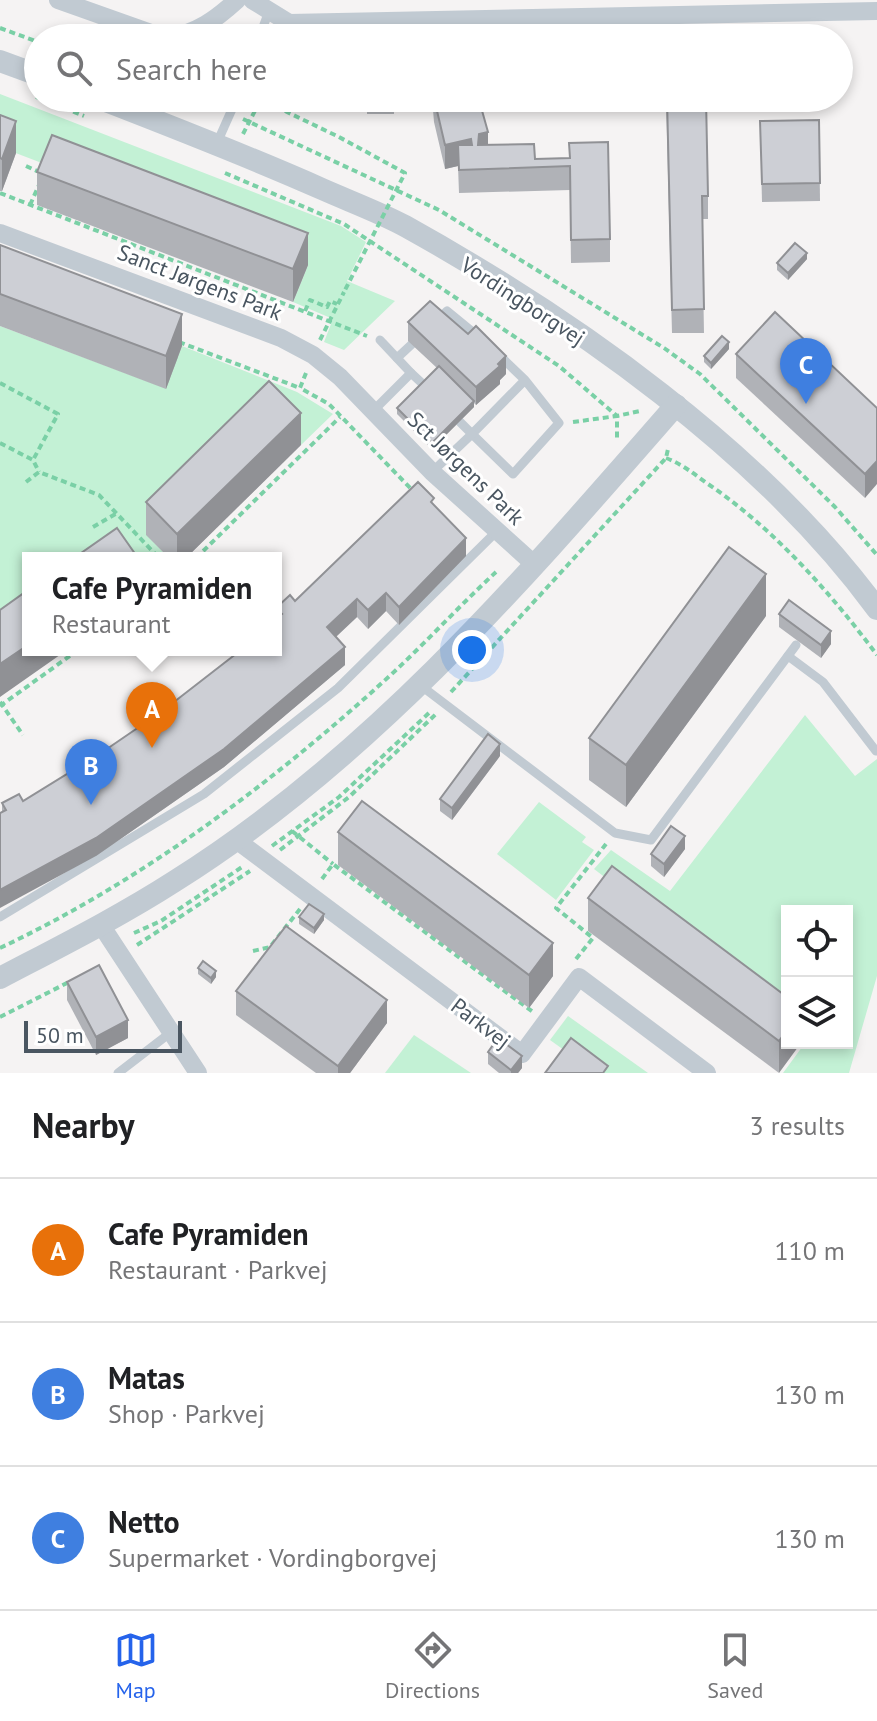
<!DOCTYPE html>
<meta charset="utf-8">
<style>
:root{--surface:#fff;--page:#f6f6f6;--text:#202124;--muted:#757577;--line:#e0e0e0;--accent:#2563eb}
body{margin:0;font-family:"PT Sans",sans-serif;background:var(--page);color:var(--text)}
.controls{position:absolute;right:24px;bottom:24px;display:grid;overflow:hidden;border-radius:0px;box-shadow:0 4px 12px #0003}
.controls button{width:72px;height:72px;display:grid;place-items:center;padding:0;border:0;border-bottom:2px solid var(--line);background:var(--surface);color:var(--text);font:40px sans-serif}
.scale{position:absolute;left:24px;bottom:20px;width:158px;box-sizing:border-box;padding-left:8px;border:4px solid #4a5661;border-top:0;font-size:22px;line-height:28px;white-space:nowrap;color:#4a5661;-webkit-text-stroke:6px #fff;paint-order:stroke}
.you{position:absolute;left:472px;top:650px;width:28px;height:28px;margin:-20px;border:6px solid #fff;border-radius:50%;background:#1a73e8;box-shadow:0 0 0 12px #1a73e833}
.badge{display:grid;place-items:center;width:52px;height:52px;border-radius:50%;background:var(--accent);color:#fff;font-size:26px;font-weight:700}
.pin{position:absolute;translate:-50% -66px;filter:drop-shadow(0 2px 4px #0008)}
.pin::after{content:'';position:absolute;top:42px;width:28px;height:24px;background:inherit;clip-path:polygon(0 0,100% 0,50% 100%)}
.popup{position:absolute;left:22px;top:552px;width:260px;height:104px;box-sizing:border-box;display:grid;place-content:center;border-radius:0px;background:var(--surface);filter:drop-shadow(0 2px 6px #0005);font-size:26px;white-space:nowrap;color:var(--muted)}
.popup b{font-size:30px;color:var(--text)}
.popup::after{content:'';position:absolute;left:50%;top:100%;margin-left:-16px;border:16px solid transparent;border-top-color:var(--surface)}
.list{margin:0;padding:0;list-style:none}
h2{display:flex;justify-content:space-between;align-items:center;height:104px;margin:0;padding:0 32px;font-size:34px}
h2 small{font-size:26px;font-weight:400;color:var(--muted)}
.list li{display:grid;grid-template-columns:52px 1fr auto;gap:24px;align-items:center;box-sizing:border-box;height:144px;padding:0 32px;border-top:2px solid var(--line)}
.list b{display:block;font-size:30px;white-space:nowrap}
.list p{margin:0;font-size:26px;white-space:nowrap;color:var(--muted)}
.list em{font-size:26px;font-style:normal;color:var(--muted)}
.icon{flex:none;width:44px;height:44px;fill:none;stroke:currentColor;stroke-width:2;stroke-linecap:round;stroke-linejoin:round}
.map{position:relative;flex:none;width:877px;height:1073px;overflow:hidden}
.search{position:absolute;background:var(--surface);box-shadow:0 4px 12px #0003;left:24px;right:24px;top:24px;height:88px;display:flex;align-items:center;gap:20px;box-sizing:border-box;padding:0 28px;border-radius:44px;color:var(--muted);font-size:30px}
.sheet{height:536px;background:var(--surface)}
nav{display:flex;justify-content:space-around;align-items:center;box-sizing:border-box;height:112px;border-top:2px solid var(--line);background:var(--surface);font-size:22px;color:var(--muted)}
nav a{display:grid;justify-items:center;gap:4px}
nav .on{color:var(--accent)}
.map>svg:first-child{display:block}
</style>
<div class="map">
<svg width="877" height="1073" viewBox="0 0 877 1073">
<rect width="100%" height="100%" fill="#f5f3f3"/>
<g fill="#c3f1d5">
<path d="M0 94 341 226 366 242 347 281 395 301 344 350 324 342 333 319 293 302 308 265 0 147Z"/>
<path d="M0 326 165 388 182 346 297 392 333 414 301 445 270 414 146 534 169 558H28V623L0 643Z"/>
<path d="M805 715 855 776 877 759V976L849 1073H783L805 1043H847V911H787V1016L594 869 611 850 670 891Z"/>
<path d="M539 802 586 837 582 842 594 850 556 900 497 854Z"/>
<path d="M568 1016 648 1073H596L550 1040Z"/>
<path d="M414 1035 471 1073H385Z"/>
</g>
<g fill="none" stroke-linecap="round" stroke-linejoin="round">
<g stroke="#7ad0a6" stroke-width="4" stroke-dasharray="6 4" stroke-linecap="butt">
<path d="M0 28 38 42"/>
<path d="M36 97 84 116"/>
<path d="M186 98 216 109"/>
<path d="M258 98 339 137"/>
<path d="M243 119 439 210 664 348 700 374 835 507 877 555"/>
<path d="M243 134 261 99"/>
<path d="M26 166 39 172"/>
<path d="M225 173 344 224 559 366 617 416 640 411"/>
<path d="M0 193 367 336"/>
<path d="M30 205 39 185"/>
<path d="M305 311 310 300 327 307 330 301 337 304"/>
<path d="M320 340 344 292"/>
<path d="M179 342 300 388"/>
<path d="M306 373 300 388 329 404 414 492"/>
<path d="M0 383 58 414 33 460"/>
<path d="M573 422 617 416V438"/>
<path d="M0 443 33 460 39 472"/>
<path d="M666 458C682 464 694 474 708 484 774 529 829 591 877 655"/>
<path d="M26 482 39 472 99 495 159 558"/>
<path d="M93 527 117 513"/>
<path d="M196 558 340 417"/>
<path d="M451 692 666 458 668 449"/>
<path d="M0 702 23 735"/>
<path d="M0 706 78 650"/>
<path d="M292 831 333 864"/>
<path d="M272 846 339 797 430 712"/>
<path d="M280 850 349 797 436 714"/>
<path d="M322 879 333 864 533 1012"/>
<path d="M134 933 161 921 242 867"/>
<path d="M137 945 250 871"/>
<path d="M0 948C140 882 268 786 383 682 422 647 457 608 496 572"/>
<path d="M253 951 270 947 300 909"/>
<path d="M576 959 593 938 556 908 606 844"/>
<path d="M0 1017 69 982"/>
</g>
<g stroke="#c1cad2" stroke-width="9">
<path d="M259 38 269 11"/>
<path d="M217 143 237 98"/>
<path d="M437 321 447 311 480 338"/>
<path d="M380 340 411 373"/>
<path d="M500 356 525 380 472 434 513 474 559 423 525 380"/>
<path d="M397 358 412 344"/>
<path d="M373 411 411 373 425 386"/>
<path d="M432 472 472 434 460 422"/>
<path d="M788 656 823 682 876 751"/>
<path d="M420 685 615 833 651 840 796 645"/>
<path d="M0 917 204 794 338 688 496 532"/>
<path d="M118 1073 170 1033"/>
</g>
<g stroke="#c1cad2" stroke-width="18">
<path d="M58 0 165 38"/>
<path d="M252 0 289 23 877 11"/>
<path d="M169 38C198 32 215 20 237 0"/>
<path d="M0 233 281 338 313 355 340 377 432 472 535 565"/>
<path d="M235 839 522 1054 579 977 707 1073"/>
<path d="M101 925 198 1073"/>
</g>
<g stroke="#c1cad2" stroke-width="22">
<path d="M0 61 38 75"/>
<path d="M98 98C173 127 248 156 322 189 349 201 379 212 405 226 574 320 762 452 877 609"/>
<path d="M0 978C59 947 119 917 175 881 371 758 525 578 676 405"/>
</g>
<path stroke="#7ad0a6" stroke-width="4" stroke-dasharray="6 4" stroke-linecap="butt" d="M339 137 405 173 344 292"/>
</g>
<g fill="#b0b2b7">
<rect x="367" y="98" width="27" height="16"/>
<path d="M432 98H471L474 109 488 144 535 159 569 158 610 239V262L571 263 570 190 459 193 458 166 445 169 434 122Z"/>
<path d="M666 98 708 196V219H702L704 333H672Z"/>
<path d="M0 115 16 153 2 191H0Z"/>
<path d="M819 120 820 201 762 202 760 121Z"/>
<path d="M37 172 308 265 293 302 37 205Z"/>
<path d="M0 245 182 346 166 389 0 326Z"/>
<path d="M807 259 788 280 777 270V263Z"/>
<path d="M408 322 506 374 500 380V384L476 405 474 403V407L432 449 397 414V408L437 368 408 341Z"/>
<path d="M729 349 711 369 704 362V356Z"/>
<path d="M736 354 877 408 865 498 736 378Z"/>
<path d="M301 445 186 558H169L146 535V502Z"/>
<path d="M434 506 466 556 399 625 386 611 368 629 357 617 336 637 345 665 224 767 96 856 2 812V803L23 801 101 753 153 718V706L174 702 276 650V608L295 601Z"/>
<path d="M779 614 831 644 821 658 779 627Z"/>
<path d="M766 616 626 807 589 780V738Z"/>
<path d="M500 756 452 820 440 811V799Z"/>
<path d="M338 832 553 976 529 1008 338 865Z"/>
<path d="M685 849 664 877 651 866V854Z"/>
<path d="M588 898 787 997 779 1073 588 931Z"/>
<path d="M299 917 324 920 314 934 299 924Z"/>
<path d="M198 968 216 977 211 984 198 974Z"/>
<path d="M67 982 128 1038 96 1055 67 1000Z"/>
<path d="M236 991 387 1023 350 1073H316L236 1015Z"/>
<path d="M488 1052 522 1068 518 1073H499L488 1064Z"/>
</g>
<g fill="#909195">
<path d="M16 121V153L2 191V159Z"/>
<path d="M488 132V156L478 145 479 134Z"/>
<path d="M471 139V163L445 169V145Z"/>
<path d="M308 233V265L293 302V269Z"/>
<path d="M807 253V259L788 280V273Z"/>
<path d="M182 314V346L166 389V356Z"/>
<path d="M729 342V349L711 369V363Z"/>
<path d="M506 356V374L500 380V384L476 405V387Z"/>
<path d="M474 401V407L432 449V443Z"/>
<path d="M301 413V445L186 558H177V534Z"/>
<path d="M877 461V484L865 498V474Z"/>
<path d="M466 538V556L399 625V607Z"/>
<path d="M766 574V616L626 807V765Z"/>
<path d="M386 593V611L368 629V610Z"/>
<path d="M357 599V617L327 645V627Z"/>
<path d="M831 631V644L821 658V645Z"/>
<path d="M28 645V650H67L0 697V664Z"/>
<path d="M345 647V665L224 767 96 856 0 908V890Z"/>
<path d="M500 744V756L452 820V808Z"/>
<path d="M685 836V849L664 877V864Z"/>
<path d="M324 914V920L314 934V928Z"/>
<path d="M553 943V976L529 1008V975Z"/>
<path d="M216 971V977L211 984V978Z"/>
<path d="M387 1000V1023L350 1073H338V1066Z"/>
<path d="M128 1020V1038L96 1055V1037Z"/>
<path d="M787 1030V1043H801L779 1073V1041Z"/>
<path d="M522 1056V1068L518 1073H511V1070Z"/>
</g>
<g fill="#cdcfd5" stroke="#909195" stroke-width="2">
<path d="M505 30V38H345V34Z"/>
<path d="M434 98H471L474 109 481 107 488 132 479 134 478 145 534 144 535 159 570 158 569 143 608 142 610 239 571 240 570 166 459 170 458 145H472L471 139 445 145Z"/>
<path d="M667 98H706L708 196H702L704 309 672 310Z"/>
<path d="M0 115 16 121 2 159 0 158Z"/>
<path d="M819 120 820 183 762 184 760 121Z"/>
<path d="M52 135 308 233 293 269 37 172Z"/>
<path d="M795 243 807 253 788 273 777 263Z"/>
<path d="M0 245 182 314 166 356 0 294Z"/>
<path d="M430 301 468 334 476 326 506 356 498 364 500 366 476 387 408 322Z"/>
<path d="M775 312 877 408V461L865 474 736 354Z"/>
<path d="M722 336 729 342 711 363 704 356Z"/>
<path d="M439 366 474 401 432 443 397 408Z"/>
<path d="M269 381 301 413 177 534 146 502Z"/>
<path d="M418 482 434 498 431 502 466 538 399 607 386 593 368 610 357 599 327 627 345 647 224 749 96 838 0 890V813L6 810 2 803 19 794 23 801 101 753 158 714 153 706 168 696 174 702 241 650H276V619L282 614 276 608 290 595 295 601Z"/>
<path d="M117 528 138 558H74Z"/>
<path d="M729 547 766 574 626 765 589 738Z"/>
<path d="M28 590V645L0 664V610Z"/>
<path d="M789 600 831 631 821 645 779 614Z"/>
<path d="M488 734 500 744 452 808 440 799Z"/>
<path d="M362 801 553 943 529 975 338 832Z"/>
<path d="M671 826 685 836 664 864 651 854Z"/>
<path d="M612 866 787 997V1030L779 1041 588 898Z"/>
<path d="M309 904 324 914 314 928 299 917Z"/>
<path d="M286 926 387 1000 338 1066 236 991Z"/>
<path d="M203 961 216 971 211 978 198 968Z"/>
<path d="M99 965 128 1020 96 1037 67 982Z"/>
<path d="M498 1038 522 1056 511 1070 488 1052Z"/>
<path d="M571 1038 608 1066 603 1073H545Z"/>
</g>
<g text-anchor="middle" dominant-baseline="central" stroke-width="6" stroke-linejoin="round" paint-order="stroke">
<g font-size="22" fill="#4a5661" stroke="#fff">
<text transform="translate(200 282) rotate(21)">Sanct Jørgens Park</text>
<text transform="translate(523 301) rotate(33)">Vordingborgvej</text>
<text transform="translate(466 468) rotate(44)">Sct Jørgens Park</text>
<text transform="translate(481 1023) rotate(37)">Parkvej</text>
</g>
</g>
</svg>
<div class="controls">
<button><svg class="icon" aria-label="locate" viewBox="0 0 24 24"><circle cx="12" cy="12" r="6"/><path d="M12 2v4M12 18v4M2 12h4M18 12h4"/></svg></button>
<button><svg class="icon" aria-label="layers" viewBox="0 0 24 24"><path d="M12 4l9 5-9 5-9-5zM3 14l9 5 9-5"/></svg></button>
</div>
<div class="scale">50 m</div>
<div class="you"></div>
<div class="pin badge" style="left:152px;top:748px;background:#e8710a">A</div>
<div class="popup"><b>Cafe Pyramiden</b>Restaurant</div>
<div class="pin badge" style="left:91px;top:805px;background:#3f7fe0">B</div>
<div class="pin badge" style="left:806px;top:404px;background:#3f7fe0">C</div>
<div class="search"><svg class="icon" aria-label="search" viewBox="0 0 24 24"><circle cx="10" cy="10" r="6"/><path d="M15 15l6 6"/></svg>Search here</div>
</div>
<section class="sheet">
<h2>Nearby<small>3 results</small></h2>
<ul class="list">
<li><span class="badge" style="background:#e8710a">A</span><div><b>Cafe Pyramiden</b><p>Restaurant · Parkvej</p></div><em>110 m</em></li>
<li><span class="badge" style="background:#3f7fe0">B</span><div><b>Matas</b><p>Shop · Parkvej</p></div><em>130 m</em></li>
<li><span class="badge" style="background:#3f7fe0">C</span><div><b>Netto</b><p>Supermarket · Vordingborgvej</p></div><em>130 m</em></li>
</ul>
</section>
<nav>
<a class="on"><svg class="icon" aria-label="map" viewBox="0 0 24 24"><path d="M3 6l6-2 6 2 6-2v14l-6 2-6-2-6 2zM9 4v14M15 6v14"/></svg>Map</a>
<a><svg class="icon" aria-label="directions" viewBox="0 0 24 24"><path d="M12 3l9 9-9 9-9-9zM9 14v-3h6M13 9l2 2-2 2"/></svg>Directions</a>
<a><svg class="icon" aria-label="saved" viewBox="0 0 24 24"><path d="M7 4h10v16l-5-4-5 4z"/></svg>Saved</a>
</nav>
